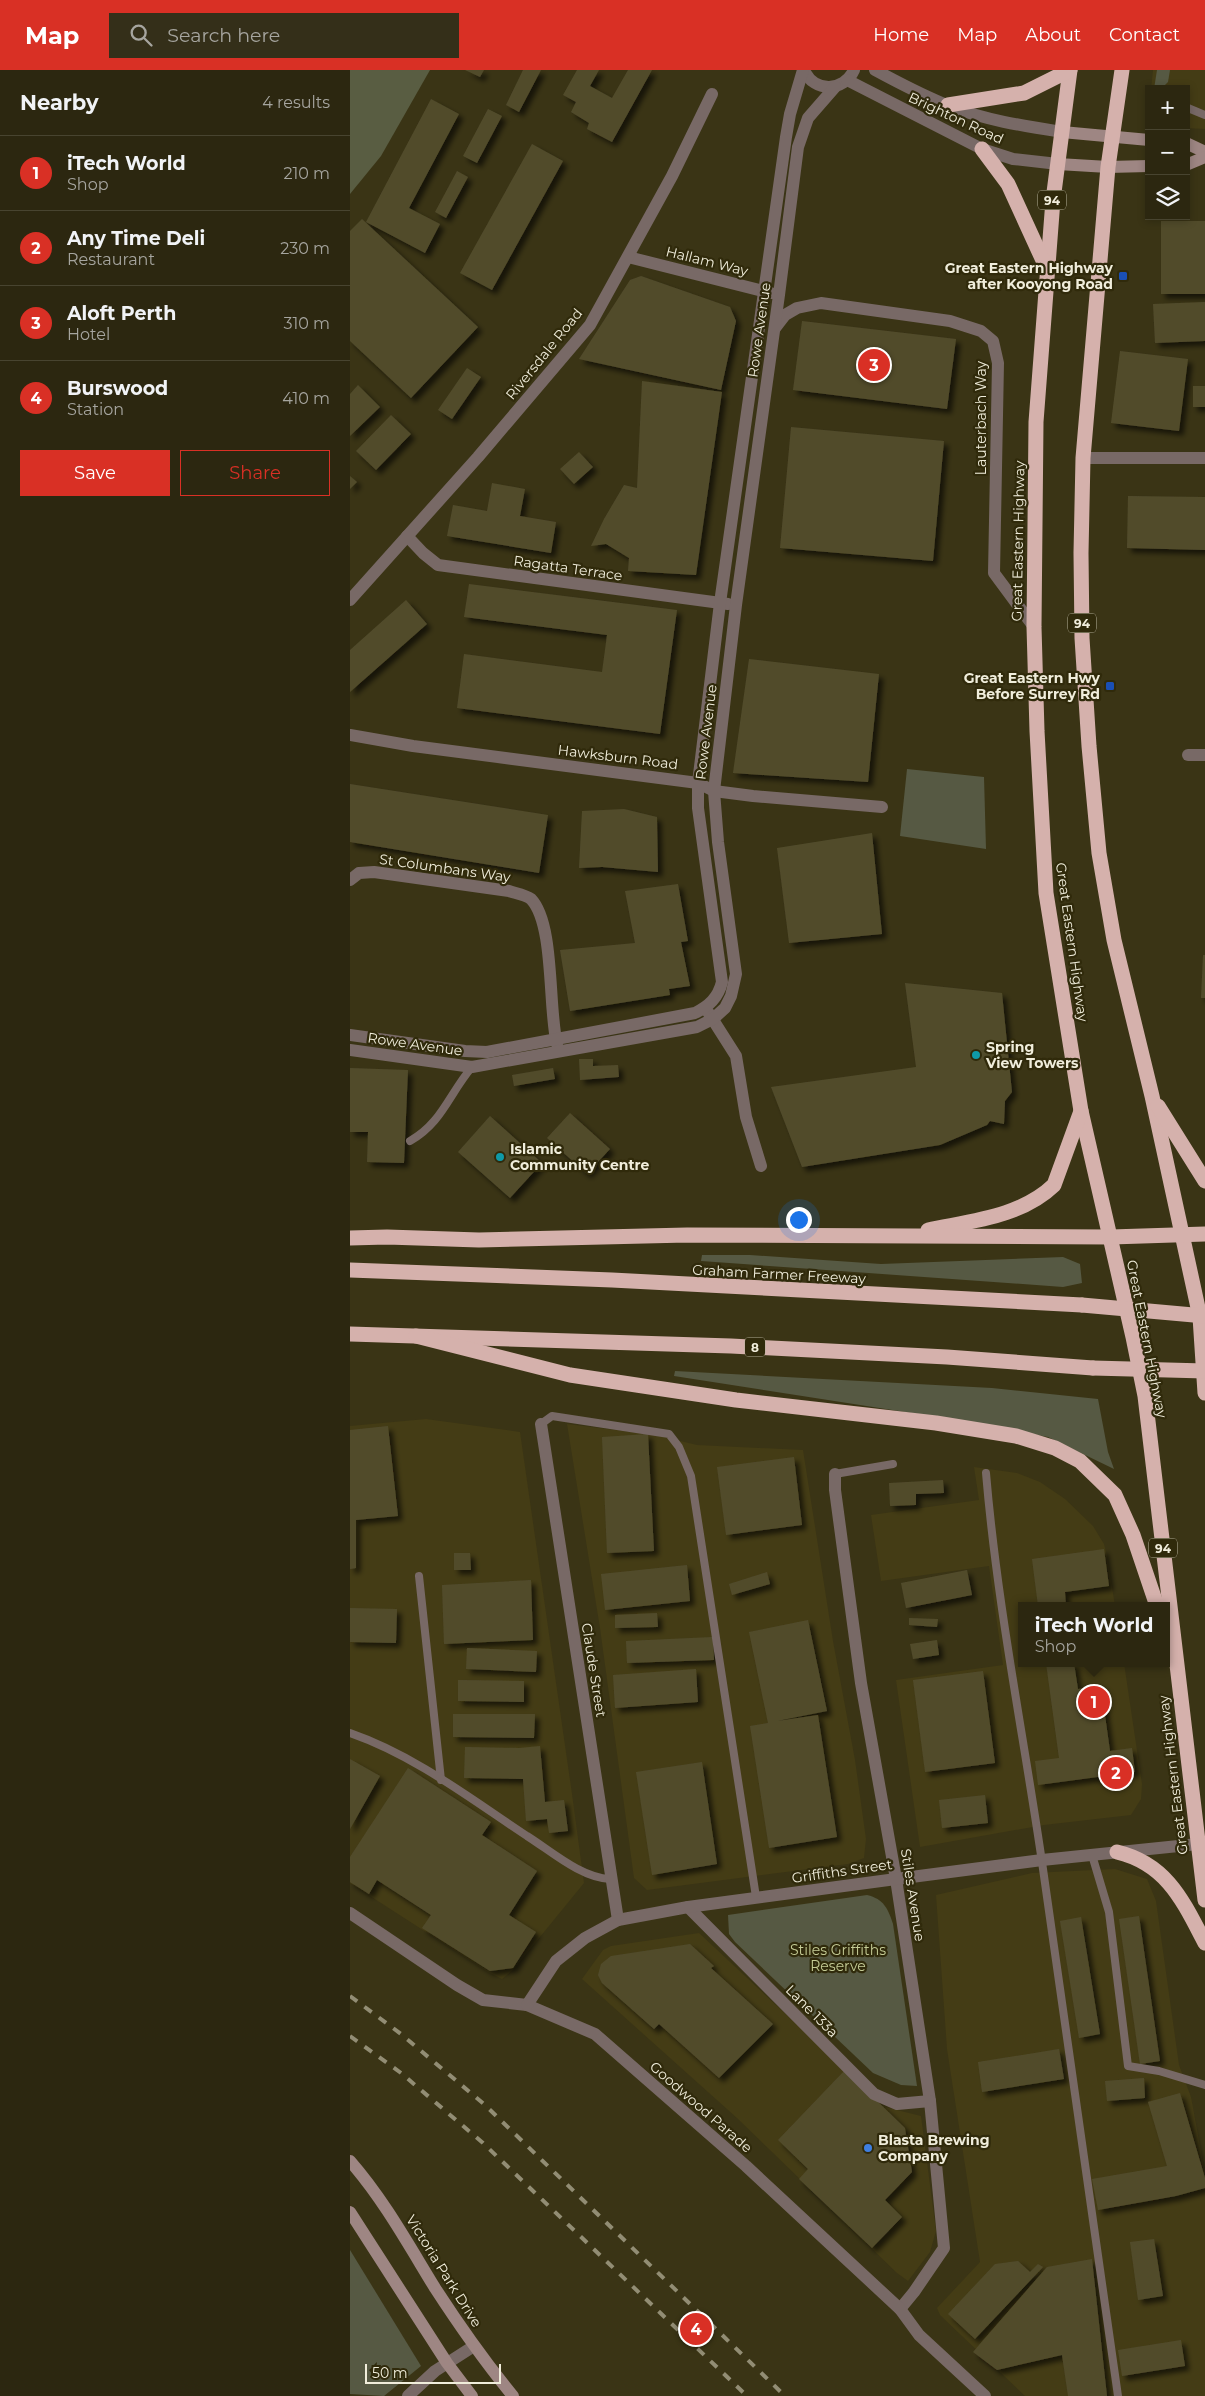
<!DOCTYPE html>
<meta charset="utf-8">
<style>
:root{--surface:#2c2710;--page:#342f19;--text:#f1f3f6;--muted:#a6a59f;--line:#484430;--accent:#d93025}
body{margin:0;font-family:Montserrat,sans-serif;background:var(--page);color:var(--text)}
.controls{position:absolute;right:15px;top:15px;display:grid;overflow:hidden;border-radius:0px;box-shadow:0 2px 8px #0003}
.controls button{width:45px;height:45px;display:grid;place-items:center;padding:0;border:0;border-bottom:1px solid var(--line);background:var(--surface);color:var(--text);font:25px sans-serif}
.scale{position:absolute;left:15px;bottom:12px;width:136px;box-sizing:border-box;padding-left:5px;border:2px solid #f0eddb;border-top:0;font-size:14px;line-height:18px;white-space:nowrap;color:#f0eddb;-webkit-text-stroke:4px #302a0b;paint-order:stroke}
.you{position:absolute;left:448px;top:1149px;width:18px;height:18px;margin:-12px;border:4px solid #fff;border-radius:50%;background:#1a73e8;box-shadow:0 0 0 8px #1a73e833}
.badge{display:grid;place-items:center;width:32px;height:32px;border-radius:50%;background:var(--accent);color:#fff;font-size:16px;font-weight:700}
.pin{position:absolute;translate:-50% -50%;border:2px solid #fff;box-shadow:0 1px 5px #0006}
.popup{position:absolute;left:668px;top:1532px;width:152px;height:65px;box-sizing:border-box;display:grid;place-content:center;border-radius:0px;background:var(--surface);filter:drop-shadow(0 1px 4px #0005);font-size:16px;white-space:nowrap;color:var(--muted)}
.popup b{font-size:19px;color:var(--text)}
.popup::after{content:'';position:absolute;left:50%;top:100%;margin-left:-10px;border:10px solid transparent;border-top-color:var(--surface)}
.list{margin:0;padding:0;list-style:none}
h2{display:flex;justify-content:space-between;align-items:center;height:65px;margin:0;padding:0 20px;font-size:21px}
h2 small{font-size:16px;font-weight:400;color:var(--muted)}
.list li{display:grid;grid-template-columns:32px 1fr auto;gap:15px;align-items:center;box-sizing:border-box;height:75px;padding:0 20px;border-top:1px solid var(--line)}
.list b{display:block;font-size:19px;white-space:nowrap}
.list p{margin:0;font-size:16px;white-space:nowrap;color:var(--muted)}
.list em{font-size:16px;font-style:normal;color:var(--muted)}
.actions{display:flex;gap:10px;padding:15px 20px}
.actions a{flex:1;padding:11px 0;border:1px solid var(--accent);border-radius:0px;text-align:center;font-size:18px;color:var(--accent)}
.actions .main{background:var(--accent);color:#fff}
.icon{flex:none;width:28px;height:28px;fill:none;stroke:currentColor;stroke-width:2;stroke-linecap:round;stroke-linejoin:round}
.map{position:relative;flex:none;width:855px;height:2326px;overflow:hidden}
header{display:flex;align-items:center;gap:30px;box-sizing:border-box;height:70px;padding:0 25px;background:var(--accent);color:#fff}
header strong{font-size:24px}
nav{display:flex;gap:28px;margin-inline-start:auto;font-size:18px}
.search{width:350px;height:45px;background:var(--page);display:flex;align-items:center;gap:12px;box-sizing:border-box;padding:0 18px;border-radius:0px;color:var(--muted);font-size:19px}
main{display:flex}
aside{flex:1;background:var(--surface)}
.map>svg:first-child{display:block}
</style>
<header>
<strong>Map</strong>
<div class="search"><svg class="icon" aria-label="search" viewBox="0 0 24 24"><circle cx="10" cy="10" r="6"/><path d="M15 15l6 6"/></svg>Search here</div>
<nav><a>Home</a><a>Map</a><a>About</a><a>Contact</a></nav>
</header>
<main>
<aside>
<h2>Nearby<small>4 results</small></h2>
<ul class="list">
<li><span class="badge">1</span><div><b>iTech World</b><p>Shop</p></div><em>210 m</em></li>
<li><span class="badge">2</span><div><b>Any Time Deli</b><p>Restaurant</p></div><em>230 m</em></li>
<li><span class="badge">3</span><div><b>Aloft Perth</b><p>Hotel</p></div><em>310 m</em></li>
<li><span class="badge">4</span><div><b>Burswood</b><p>Station</p></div><em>410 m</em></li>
</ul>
<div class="actions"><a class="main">Save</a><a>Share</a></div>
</aside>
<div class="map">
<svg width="855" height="2326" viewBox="0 0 855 2326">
<defs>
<filter id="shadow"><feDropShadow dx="4.5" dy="4.5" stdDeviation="2.5" flood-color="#0009"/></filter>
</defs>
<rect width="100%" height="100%" fill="#3a3415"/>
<g fill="#443c15">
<path d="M803 0H855V59L836 58V19H801Z"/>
<path d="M76 1349 170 1362 222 1724 234 1813 163 1900 152 1909 138 1902 0 1813V1356Z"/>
<path d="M217 1354 306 1365 347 1375 453 1380 483 1571 505 1690 516 1769 514 1788 498 1794 297 1820 284 1808 250 1558Z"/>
<path d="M624 1397 667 1403 690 1412 715 1429 743 1456 754 1474 757 1486 765 1536H672V1593H774L792 1714 791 1729 781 1745 694 1755 570 1777 546 1610 653 1595 639 1496 531 1511 521 1445 629 1430Z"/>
<path d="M765 1799 797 1809 806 1831 829 1995 841 2027 855 2103V2326H675L590 2245 587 2238 630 2192 597 1979 586 1825 682 1803Z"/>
<path d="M349 1863 535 2037 571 2046 586 2161 580 2182 558 2211 547 2203 387 2048 232 1909 253 1880 261 1876Z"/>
</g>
<g fill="#565943">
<path d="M807 0H820L818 12 811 19H804Z"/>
<path d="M557 699 634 707 636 779 550 766Z"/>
<path d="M352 1185H400L531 1194 713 1187 730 1194 732 1213 713 1217 351 1191Z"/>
<path d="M325 1301 642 1318 748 1329 758 1382 764 1399 698 1367 613 1351 324 1306Z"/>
<path d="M517 1825C534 1829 538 1839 543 1854L567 2016 551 2015 523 2003 385 1872 379 1864 378 1845Z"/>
<path d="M0 2180 71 2296 34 2326 0 2324Z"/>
</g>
<path fill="#595d42" d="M0 0H80L31 86 0 124Z"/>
<g fill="#514b2c" filter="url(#shadow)">
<path d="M115 0H134L130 7Z"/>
<path d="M173 0H191L169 42 156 35Z"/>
<path d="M227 0H249L240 16 262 28 278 0H302L262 72 237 59 239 53 221 42 226 32 213 25Z"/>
<path d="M81 29 109 44 59 138 90 154 75 183 16 152Z"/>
<path d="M138 39 152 46 127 93 113 86Z"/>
<path d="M182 74 213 91 142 220 110 203Z"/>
<path d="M107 101 118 107 96 148 85 142Z"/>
<path d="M12 149 128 257 61 328 0 271V161Z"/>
<rect x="811" y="151" width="44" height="73"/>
<path d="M291 206 380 237 386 251 371 320 229 289 280 210Z"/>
<path d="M855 232V271L805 273 803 234Z"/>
<path d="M452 251 606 269 597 339 443 320Z"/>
<path d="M770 281 838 289 829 361 761 353Z"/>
<path d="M117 298 131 307 102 349 88 340Z"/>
<path d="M292 311 372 322 346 505 278 501 279 488 256 474 241 476 254 449 274 415 287 418Z"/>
<path d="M8 315 30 337 0 366V324Z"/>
<rect x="843" y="316" width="12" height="21"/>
<path d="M41 345 61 364 26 400 6 381Z"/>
<path d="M441 357 594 371 583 491 430 478Z"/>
<path d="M229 382 243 397 224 414 210 399Z"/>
<path d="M0 406 7 412 0 419Z"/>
<path d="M142 413 175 419 170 446 206 452 201 483 97 466 103 435 137 441Z"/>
<path d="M778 426 855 427V480L777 478Z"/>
<path d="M119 514 327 540 310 664 107 638 114 584 252 602 257 565 114 547Z"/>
<path d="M56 530 77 554 0 622V580Z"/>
<path d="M399 589 529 604 518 712 383 703Z"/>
<path d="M0 714 198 745 189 803 0 772Z"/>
<path d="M274 739 307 747 308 802 252 797 229 798 232 741Z"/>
<path d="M522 763 532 864 439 873 427 778Z"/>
<path d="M328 814 338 871 331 872 340 916 319 919 320 925 220 941 210 880 285 873 275 821Z"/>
<path d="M853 885H855V928H851Z"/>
<path d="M555 913 652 923 662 1022 655 1031 654 1054 640 1051 637 1055 590 1075 452 1097 421 1017 566 997Z"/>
<path d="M229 989H243V996L268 995 269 1007 230 1010Z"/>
<path d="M0 998 58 1000 54 1093 17 1092 18 1062H0Z"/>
<path d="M203 998 205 1009 164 1016 162 1005Z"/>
<path d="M220 1043 260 1079 237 1104 197 1068Z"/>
<path d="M140 1046 192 1093 160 1128 108 1082Z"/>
<path d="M38 1356 48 1446 6 1450V1498L0 1499V1360Z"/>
<path d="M298 1364 304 1481 257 1483 252 1367Z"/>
<path d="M444 1387 452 1455 376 1465 367 1397Z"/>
<path d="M593 1410 594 1423 566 1424V1435L540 1436 539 1413Z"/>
<path d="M754 1479 759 1516 715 1522 716 1536H688L682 1489Z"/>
<path d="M104 1483H120L121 1500H104Z"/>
<path d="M337 1495 340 1531 255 1540 251 1504Z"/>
<path d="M617 1500 622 1525 556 1538 551 1513Z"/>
<path d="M417 1502 420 1514 382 1525 379 1514Z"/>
<path d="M181 1510 183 1570 94 1574 92 1515Z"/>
<path d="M0 1538 47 1539 46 1573 0 1572Z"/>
<path d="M307 1543 308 1557 265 1558V1545Z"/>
<path d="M559 1548 588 1549 587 1557 559 1555Z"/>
<path d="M458 1550 477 1641 427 1651 468 1645 487 1767 419 1778 400 1656 418 1653 399 1562Z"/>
<path d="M363 1567 364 1590 277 1593 276 1571Z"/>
<path d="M587 1570 589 1585 563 1589 560 1574Z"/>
<path d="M117 1578 187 1581 186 1602 116 1599Z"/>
<path d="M696 1593H724L728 1619 751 1616 760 1681 782 1678 785 1702 688 1715 685 1691 709 1688Z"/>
<path d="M346 1599 348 1632 265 1638 263 1605Z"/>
<path d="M633 1601 645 1693 575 1702 563 1610Z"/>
<path d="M108 1610 174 1611V1632L108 1631Z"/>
<path d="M103 1644H185L184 1668 103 1667Z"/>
<path d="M190 1676 195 1732 214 1730 218 1761 199 1763 197 1749 176 1751 173 1709 114 1708 115 1677 170 1678Z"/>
<path d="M0 1689 30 1706 0 1759Z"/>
<path d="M352 1692 367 1794 302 1805 286 1702Z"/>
<path d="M58 1698 141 1752 132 1765 187 1801 159 1845 186 1862 163 1898 140 1901 72 1858 81 1845 27 1810 19 1824 0 1812V1787Z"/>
<path d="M635 1725 638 1753 592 1758 589 1730Z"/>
<path d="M789 1846 810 1991 790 1994 769 1849Z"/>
<path d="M731 1847 750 1964 729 1968 710 1851Z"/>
<path d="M340 1874 364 1896 361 1898 423 1954 369 2008 309 1954 304 1959 252 1913 248 1905 251 1894 261 1886Z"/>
<path d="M709 1979 714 2009 632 2022 628 1992Z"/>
<path d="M495 2000 555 2058 562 2102 535 2130 552 2147 522 2178 449 2109 458 2099 428 2070Z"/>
<path d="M794 2008 795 2028 757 2031 755 2011Z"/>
<path d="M830 2023 855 2108V2118L826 2126 748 2140 742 2109 817 2096 798 2032Z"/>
<path d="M804 2169 813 2226 788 2230 780 2172Z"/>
<path d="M742 2189 757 2326H718L712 2285 647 2300 623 2282 697 2197Z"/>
<path d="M668 2191 680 2202 688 2194 693 2197 625 2269 598 2244 645 2194Z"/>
<path d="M831 2270 835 2296 772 2306 768 2280Z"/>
</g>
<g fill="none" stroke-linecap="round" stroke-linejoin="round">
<g stroke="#786966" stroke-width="8">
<path d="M838 38 855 45"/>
<path d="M60 1071C92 1053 99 1024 122 997"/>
<path d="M191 1354 202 1346 319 1364 329 1377 341 1406 406 1827"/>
<path d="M636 1403C647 1534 673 1662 692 1792 718 1970 743 2148 768 2326"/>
<path d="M485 1404 543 1394"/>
<path d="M69 1506 91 1710"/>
<path d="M0 1663C64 1685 121 1729 177 1766 201 1781 231 1808 260 1809"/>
<path d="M742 1785 759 1842 778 1996 809 2001 855 2015"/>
</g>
<g stroke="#786966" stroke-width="12">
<path d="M454 0C464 23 494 22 504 0"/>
<path d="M525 0C549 13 574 26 599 36 635 50 674 56 712 62"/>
<path d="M497 10 632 79 663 89 708 94"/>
<path d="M278 187 421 223"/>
<path d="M425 258 435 245 447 238 471 233 600 251 631 261 643 271 648 293 644 503 684 557"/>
<path d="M733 388H855"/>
<path d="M57 466 73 483 88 495 378 534"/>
<path d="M0 530 128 387 240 255 322 106 362 24"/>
<path d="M0 665 63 676 348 713 364 721 403 726 532 737"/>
<path d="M838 685H855"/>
<path d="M0 810 9 803 24 802 159 821C165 823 176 825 181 829 205 854 198 939 207 974"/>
<path d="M358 942 386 986 396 1047 411 1096"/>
<path d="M0 965 115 981 137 982 345 943C359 936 368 928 372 912L348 738V713L370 533 436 67 440 44 453 0"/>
<path d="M0 980 122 997 347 957 363 949 375 938 381 926 386 904 368 772 364 721 386 535 429 225 448 77 458 48 485 17"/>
<path d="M191 1354 268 1850"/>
<path d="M485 1404V1420L511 1613 546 1809 580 2031 594 2178 564 2222 550 2239"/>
<path d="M338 1837 524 2024 547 2034 580 2031"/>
<path d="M0 1843 107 1915 133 1930 177 1935 245 1964 396 2096 550 2239 569 2265 635 2326"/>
<path d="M177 1935 206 1891 235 1868 268 1850 338 1837 546 1809 692 1790 848 1774"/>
<path d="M58 2326 85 2301 124 2276"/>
</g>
<g stroke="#9e8683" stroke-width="12">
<path d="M712 62 799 70"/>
<path d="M836 73 855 82"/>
<path d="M708 94 758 97 799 96"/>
<path d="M836 95 855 87"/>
<path d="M0 2091C34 2130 58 2174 85 2218 109 2255 135 2292 163 2326"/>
<path d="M0 2142 97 2293 122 2326"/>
</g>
<g stroke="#d5b1ac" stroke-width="15">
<path d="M720 0 703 130 686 352 684 557 687 661 696 823 731 1041 783 1267 795 1326 855 1830"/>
<path d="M772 0 758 97 733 388 731 483 732 568 739 676 749 783 764 870 802 1026 850 1247 855 1323"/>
<path d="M598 35 674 23 720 0"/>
<path d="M632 79 658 114 696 197"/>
<path d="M808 1036 855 1111"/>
<path d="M578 1160C620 1151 671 1147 704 1115L731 1041"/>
<path d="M0 1168 37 1167 129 1170 337 1165 761 1167 855 1164"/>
<path d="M0 1200 262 1210 732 1235"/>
<path d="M0 1264 381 1276 597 1287 743 1298"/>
<path d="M66 1266 220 1305 386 1330 586 1353 666 1366 705 1378 730 1391 765 1425 783 1465 807 1536"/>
<path d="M767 1782C817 1794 833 1831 855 1873"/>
</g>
<g stroke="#928d74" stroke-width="4" stroke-dasharray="9 9" stroke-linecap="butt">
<path d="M0 1926 51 1964 135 2035 435 2326"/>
<path d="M0 1966 51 2003 133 2073 397 2326"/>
</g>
<g stroke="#d5b1ac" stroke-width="15">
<path d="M732 1235 855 1246"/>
<path d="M743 1298 855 1301"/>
</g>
</g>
<g fill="#1a4fb4" stroke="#302a0b" stroke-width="2">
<rect x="768" y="201" width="10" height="10" rx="2.5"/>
<rect x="755" y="611" width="10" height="10" rx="2.5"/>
</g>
<g fill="#0f9aa8" stroke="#302a0b" stroke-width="2">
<circle cx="626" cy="985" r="5"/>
<circle cx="150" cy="1087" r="5"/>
</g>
<circle fill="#3f7fe0" stroke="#302a0b" stroke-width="2" cx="518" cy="2078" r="5"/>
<g text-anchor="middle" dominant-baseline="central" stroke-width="4.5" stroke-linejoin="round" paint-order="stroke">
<g fill="#302a0b" stroke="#b6b29d" stroke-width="1">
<rect x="688" y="120.5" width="28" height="19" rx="4"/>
<rect x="718" y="543.5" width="28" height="19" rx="4"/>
<rect x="395" y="1267.5" width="20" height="19" rx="4"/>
<rect x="799" y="1468.5" width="28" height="19" rx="4"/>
</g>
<g font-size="12" font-weight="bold" fill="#f0eddb">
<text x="702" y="130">94</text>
<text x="732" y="553">94</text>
<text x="405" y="1277">8</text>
<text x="813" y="1478">94</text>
</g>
<g font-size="14" fill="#f0eddb" stroke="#302a0b">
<text transform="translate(606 48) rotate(25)">Brighton Road</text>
<text transform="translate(357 191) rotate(14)">Hallam Way</text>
<text transform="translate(409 260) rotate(-82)">Rowe Avenue</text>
<text transform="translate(194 284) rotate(-51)">Riversdale Road</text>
<text transform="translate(631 348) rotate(-90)">Lauterbach Way</text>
<text transform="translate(668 471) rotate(-89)">Great Eastern Highway</text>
<text transform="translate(218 498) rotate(8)">Ragatta Terrace</text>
<text transform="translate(356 662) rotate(-83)">Rowe Avenue</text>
<text transform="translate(268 687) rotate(7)">Hawksburn Road</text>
<text transform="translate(95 798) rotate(8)">St Columbans Way</text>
<text transform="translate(722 872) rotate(82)">Great Eastern Highway</text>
<text transform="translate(65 974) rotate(8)">Rowe Avenue</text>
<text transform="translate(429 1204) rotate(3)">Graham Farmer Freeway</text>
<text transform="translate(797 1269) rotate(79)">Great Eastern Highway</text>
<text transform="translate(244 1600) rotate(81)">Claude Street</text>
<text transform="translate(823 1705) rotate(-97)">Great Eastern Highway</text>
<text transform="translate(492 1801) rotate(-8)">Griffiths Street</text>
<text transform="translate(563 1825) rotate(81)">Stiles Avenue</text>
<text transform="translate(462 1941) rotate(45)">Lane 133a</text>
<text transform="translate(351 2037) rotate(41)">Goodwood Parade</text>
<text transform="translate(94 2201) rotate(58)">Victoria Park Drive</text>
</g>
<g font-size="14" font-weight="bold" fill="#f0eddb" stroke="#302a0b" text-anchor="start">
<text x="763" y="198" text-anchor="end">Great Eastern Highway<tspan x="763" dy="16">after Kooyong Road</tspan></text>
<text x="750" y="608" text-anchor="end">Great Eastern Hwy<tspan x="750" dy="16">Before Surrey Rd</tspan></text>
<text x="636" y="977">Spring<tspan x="636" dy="16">View Towers</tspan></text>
<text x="160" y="1079">Islamic<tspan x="160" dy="16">Community Centre</tspan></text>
<text x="528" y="2070">Blasta Brewing<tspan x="528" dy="16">Company</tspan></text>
</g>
<g font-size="14" fill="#c5cc96" stroke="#302a0b">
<text x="488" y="1880">Stiles Griffiths<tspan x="488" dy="16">Reserve</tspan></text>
</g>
</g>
</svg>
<div class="controls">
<button>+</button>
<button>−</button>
<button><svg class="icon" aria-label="layers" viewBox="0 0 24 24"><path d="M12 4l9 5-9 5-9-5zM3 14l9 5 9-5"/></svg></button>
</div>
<div class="scale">50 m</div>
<div class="you"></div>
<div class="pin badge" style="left:744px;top:1632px">1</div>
<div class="popup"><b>iTech World</b>Shop</div>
<div class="pin badge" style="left:766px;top:1703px">2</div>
<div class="pin badge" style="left:524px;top:295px">3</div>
<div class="pin badge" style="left:346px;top:2259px">4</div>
</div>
</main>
